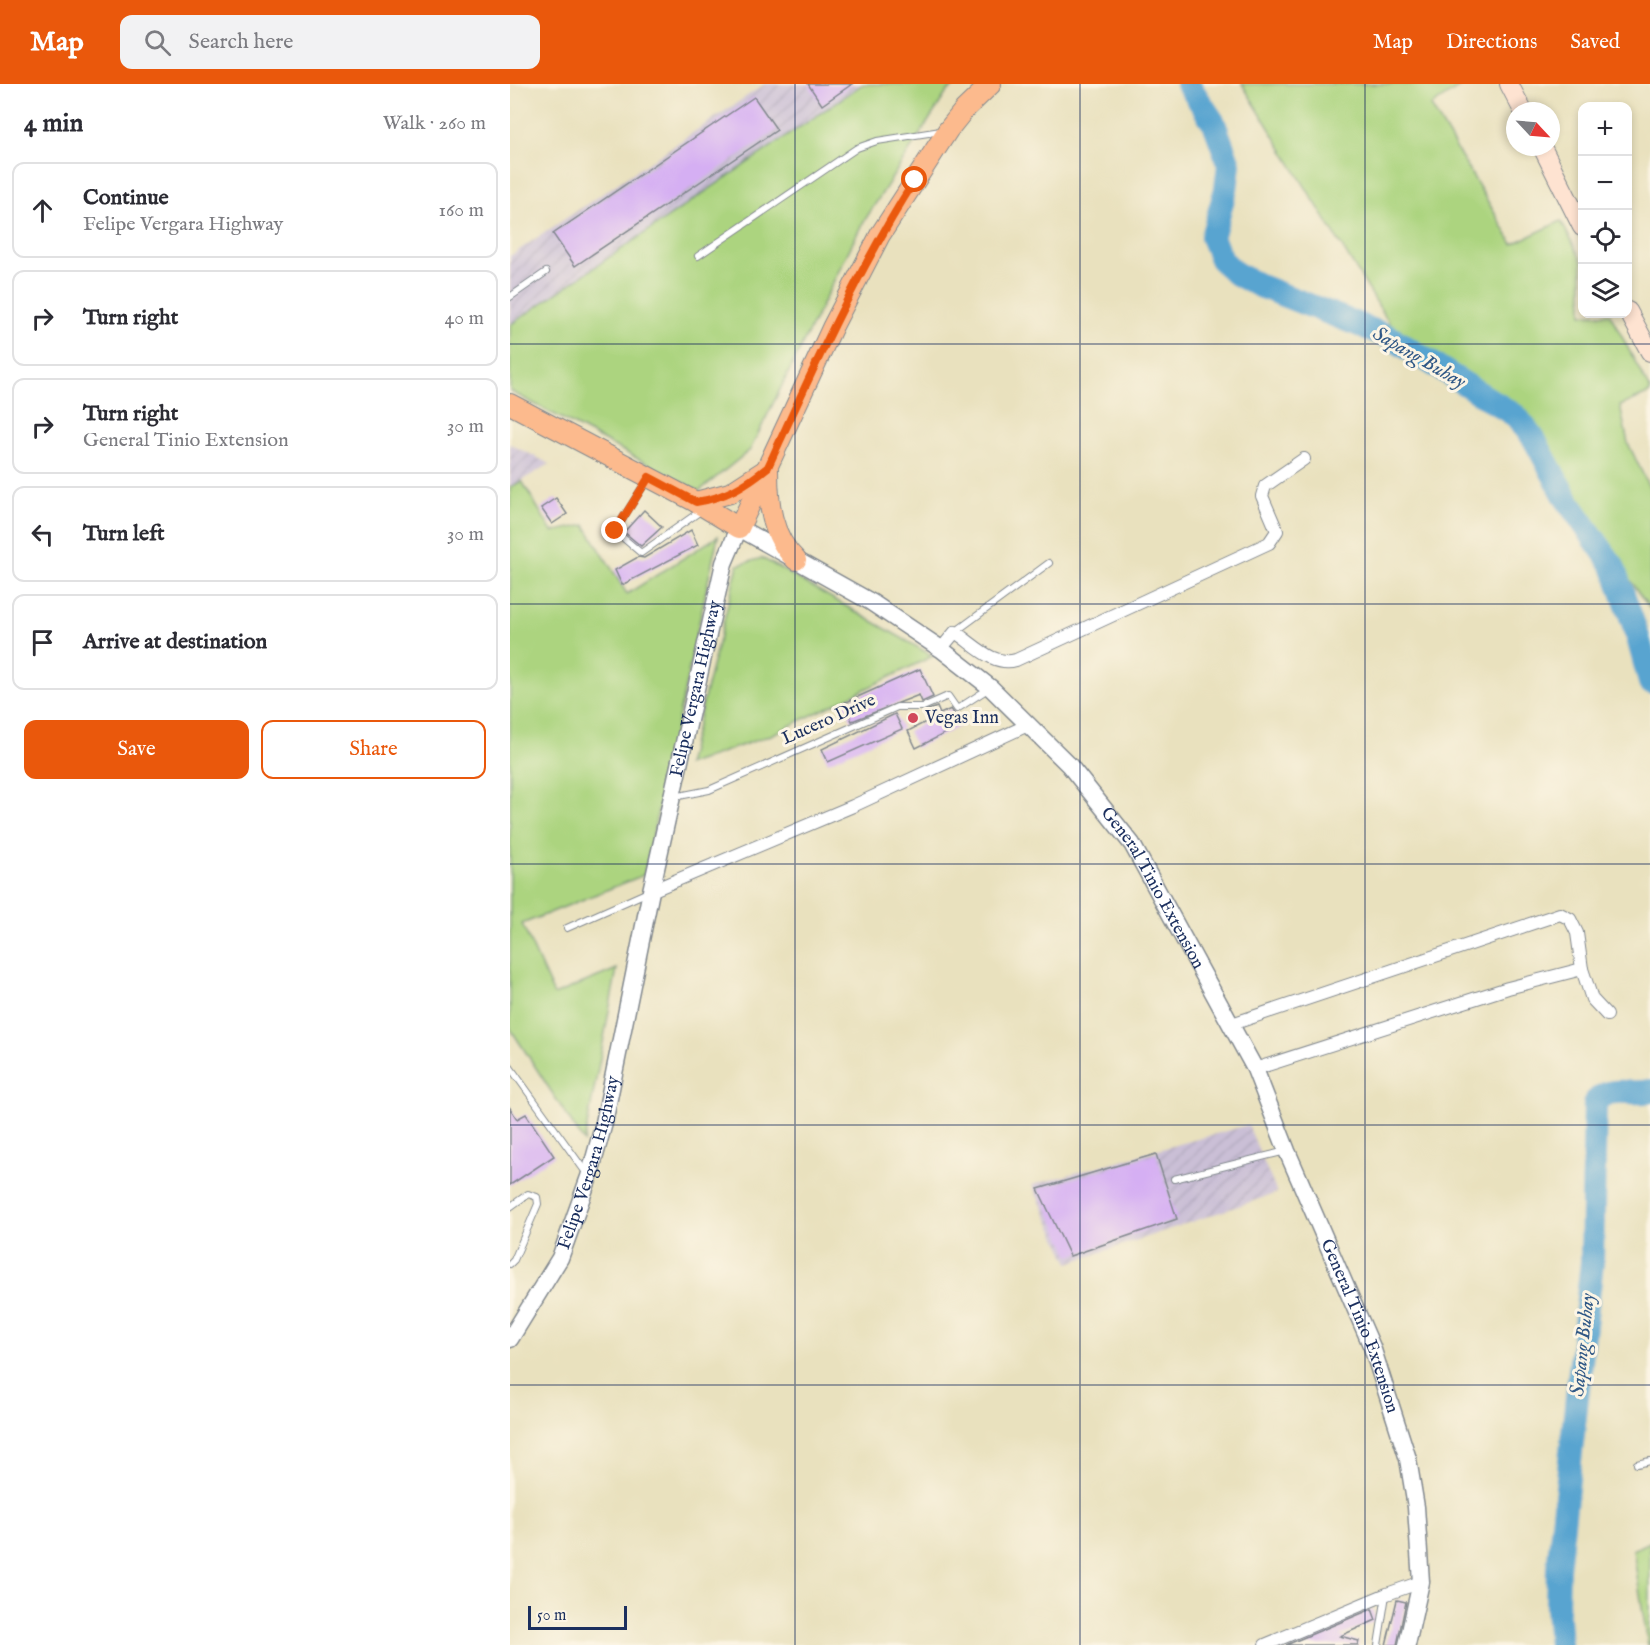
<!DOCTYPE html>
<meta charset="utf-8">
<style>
:root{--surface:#fff;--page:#f2f2f3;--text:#2b2b33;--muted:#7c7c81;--line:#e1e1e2;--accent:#ea580c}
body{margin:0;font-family:"IM FELL English",serif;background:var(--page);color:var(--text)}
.controls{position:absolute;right:18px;top:18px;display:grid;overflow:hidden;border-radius:12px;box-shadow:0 3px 9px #0003}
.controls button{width:54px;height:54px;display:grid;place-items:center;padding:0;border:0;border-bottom:2px solid var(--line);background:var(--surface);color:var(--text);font:30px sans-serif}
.compass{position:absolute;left:996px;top:18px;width:54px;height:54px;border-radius:50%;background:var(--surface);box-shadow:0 3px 9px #0003;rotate:116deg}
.scale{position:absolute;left:18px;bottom:15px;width:99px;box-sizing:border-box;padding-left:6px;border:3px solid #1b2f5e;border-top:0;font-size:16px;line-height:21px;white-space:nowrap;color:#1b2f5e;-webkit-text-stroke:4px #fcf5e5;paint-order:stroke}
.stop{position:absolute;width:18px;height:18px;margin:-14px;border:4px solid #ea580c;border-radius:50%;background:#fff}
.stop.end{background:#ea580c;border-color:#fff;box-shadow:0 2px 6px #0008}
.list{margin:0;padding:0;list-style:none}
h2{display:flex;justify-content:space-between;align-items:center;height:78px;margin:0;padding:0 24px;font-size:26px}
h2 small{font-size:20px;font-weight:400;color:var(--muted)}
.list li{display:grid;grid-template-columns:39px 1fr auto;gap:18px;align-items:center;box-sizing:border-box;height:96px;margin:0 12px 12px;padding:0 12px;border:2px solid var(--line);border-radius:12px}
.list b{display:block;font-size:22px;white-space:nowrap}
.list p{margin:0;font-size:20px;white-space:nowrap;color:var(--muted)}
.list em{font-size:20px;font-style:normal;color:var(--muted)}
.actions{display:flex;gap:12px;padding:18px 24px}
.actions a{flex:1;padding:14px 0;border:2px solid var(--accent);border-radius:12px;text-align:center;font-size:21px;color:var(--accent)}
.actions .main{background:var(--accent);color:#fff}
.icon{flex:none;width:33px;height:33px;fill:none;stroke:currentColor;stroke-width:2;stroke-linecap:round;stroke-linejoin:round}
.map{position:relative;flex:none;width:1140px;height:1561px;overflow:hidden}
header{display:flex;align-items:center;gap:36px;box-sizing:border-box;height:84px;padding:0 30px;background:var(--accent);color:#fff}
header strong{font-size:28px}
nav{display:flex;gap:33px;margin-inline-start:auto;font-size:21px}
.search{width:420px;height:54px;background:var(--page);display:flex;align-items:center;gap:15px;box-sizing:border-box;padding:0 21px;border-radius:12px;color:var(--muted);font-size:22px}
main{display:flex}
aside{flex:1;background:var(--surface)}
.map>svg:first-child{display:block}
</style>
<header>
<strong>Map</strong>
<div class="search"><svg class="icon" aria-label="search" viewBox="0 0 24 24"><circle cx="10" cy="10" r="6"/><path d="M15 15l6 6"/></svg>Search here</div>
<nav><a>Map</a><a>Directions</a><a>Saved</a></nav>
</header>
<main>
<aside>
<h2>4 min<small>Walk · 260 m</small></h2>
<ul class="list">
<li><svg class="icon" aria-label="ahead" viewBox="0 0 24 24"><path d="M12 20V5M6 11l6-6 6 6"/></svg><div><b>Continue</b><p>Felipe Vergara Highway</p></div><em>160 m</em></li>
<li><svg class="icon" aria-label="right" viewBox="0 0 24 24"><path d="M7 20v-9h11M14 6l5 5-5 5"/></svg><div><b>Turn right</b></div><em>40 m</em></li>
<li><svg class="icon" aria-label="right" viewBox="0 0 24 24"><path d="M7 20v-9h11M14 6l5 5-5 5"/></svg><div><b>Turn right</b><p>General Tinio Extension</p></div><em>30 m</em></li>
<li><svg class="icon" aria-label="left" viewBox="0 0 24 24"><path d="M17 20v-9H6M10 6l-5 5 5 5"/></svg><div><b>Turn left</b></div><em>30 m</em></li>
<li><svg class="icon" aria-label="arrive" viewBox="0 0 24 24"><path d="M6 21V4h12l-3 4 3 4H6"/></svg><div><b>Arrive at destination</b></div></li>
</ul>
<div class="actions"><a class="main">Save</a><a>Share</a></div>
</aside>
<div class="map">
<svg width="1140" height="1561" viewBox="0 0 1140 1561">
<defs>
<pattern id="industrial-furrows" width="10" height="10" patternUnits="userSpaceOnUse" patternTransform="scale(1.5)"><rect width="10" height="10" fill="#cabfd6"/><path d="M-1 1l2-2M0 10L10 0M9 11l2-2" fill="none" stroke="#ada4ba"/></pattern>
</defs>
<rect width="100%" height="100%" fill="#fcf5e5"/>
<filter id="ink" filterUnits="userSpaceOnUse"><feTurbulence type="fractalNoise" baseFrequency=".0167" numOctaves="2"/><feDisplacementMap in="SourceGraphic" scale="12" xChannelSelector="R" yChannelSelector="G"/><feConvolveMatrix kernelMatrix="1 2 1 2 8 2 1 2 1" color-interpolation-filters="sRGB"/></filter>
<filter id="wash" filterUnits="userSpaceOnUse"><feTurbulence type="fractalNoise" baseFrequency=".008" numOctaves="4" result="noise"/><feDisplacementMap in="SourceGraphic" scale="24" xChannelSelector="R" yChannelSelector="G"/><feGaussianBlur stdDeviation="1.35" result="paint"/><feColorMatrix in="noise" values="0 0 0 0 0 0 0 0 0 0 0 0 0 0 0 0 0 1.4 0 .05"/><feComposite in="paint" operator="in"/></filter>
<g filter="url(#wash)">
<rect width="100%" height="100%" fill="#e9e1be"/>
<g fill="url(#industrial-furrows)">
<path d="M255 0H353L0 241V172Z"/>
<path d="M0 360 40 380 0 403Z"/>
<path d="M738 1041 767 1109 559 1179 522 1101Z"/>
</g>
<g fill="#acd47f" stroke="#64826e" stroke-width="1.5">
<path d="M353 0H447L437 8 351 142 240 366 189 407 0 307V241Z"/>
<path d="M732 0H954L921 22 1003 160 1051 137 1072 177V230H1100L1140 306V309L1110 322 1118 359 1140 405V525L1106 476 1054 389 1007 322 881 242Z"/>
<path d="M12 397 42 448 75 441 117 510 208 452 134 791 12 840 44 911 107 885 74 1058 0 944V403Z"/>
<path d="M252 474 423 572 261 651 177 681 228 481Z"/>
<path d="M1140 1458V1561H1138L1123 1466Z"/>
</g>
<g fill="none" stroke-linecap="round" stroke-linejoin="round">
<g stroke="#58a4d0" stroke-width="24">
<path d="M678 0 704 39 719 80 716 105 702 153 711 175 725 189 750 202 880 253 1006 332 1024 355 1057 416 1103 482 1127 550 1140 598"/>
<path d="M1050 1561 1047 1523 1048 1485 1082 1178 1085 1018C1101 1000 1120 1012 1140 1007"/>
</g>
</g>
<g id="blocks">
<g fill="#d5aff3">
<path d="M298 0H342L312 21Z"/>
<path d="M244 13 267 46 65 182 43 150Z"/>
<path d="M46 414 57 430 42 440 31 424Z"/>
<path d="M134 426 152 443 131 462 114 448Z"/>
<path d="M181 446 188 461 112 501 105 486 128 473 134 474Z"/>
<path d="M410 585 423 613 412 618 409 611 342 637 334 619Z"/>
<path d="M427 623 430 630 441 625 452 641 406 664 398 647 420 636 416 627Z"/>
<path d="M385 630 392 645 318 678 312 665Z"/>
<path d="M0 1024 7 1035 16 1030 44 1072 0 1101Z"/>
<path d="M646 1070 667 1135 560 1172 528 1105Z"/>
<path d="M887 1516 896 1518 887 1561H876Z"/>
<path d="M862 1525 866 1536 830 1552 849 1557 848 1561H776Z"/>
</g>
</g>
</g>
<g filter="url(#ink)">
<use href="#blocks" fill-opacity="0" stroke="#82888e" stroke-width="1.5"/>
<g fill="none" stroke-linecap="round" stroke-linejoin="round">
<defs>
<g id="service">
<path d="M188 172 347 64 367 57 431 47"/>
<path d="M0 213 36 188"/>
<path d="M137 396 105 447 131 469 192 426"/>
<path d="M445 548 539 479"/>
<path d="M164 713 199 706 387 623H413L438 612 447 625 478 605"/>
<path d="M57 844 138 808"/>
<path d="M0 983 77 1090"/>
<path d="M664 1095 776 1067"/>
<path d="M0 1123 18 1110 27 1113 28 1120 4 1176 0 1180"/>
<path d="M1127 1380 1140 1377"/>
<path d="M868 1561 876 1511"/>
</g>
<g id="minor">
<path d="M431 565 445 548C464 560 483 583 506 576L759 459 767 447 752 412 755 402 794 375"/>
<path d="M141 807 343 722 520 640"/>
<path d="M722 940 1050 830 1060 835 1067 849 1072 885"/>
<path d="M745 985 998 904 1072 885 1082 915 1097 931"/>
<path d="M755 1561 877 1510 911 1498"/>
</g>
<g id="tertiary">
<path id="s1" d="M0 1255 50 1174 79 1093 94 1039 141 807 214 479 229 444 361 518 431 565 481 604 559 681 622 760 745 985 777 1067 862 1263 898 1375 906 1423 911 1498 897 1561"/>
</g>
<g id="secondary">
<path d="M999 0 1013 27"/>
<path d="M1032 63 1072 143"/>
<path d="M1118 227 1140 268"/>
</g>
<g id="primary">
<path d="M0 320 186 418 229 444 323 242 370 151 438 46 454 26 481 0"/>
<path d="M258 386C258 419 261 452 286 476"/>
<path d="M186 418 220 409 254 387"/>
</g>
</defs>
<use href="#service" stroke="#82888e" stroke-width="8"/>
<use href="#minor" stroke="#82888e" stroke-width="14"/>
<use href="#tertiary" stroke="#82888e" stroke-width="19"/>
<use href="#secondary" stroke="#82888e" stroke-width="20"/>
<use href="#primary" stroke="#82888e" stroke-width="22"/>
<use href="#service" stroke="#fff" stroke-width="6"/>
<use href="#minor" stroke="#fff" stroke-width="12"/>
<use href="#tertiary" stroke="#fff" stroke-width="16"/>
<use href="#secondary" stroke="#fee3d1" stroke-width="18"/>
<use href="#primary" stroke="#fcba8d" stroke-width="20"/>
</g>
</g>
<g fill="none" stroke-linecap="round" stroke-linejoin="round" filter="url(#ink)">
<path stroke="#ea580c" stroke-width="8" d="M105 447 139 393 186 418C215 414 236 401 258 383 303 285 347 187 405 96"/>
</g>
<path fill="none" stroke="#1b2f5e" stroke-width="1.5" stroke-opacity="0.55" d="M285 0V1561M570 0V1561M855 0V1561M0 260H1140M0 520H1140M0 780H1140M0 1041H1140M0 1301H1140"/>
<circle fill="#d1495b" stroke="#fcf5e5" stroke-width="2" cx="403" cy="634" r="6"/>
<g text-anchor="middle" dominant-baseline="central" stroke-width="6" stroke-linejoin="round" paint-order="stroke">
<g font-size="18" fill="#1b2f5e" stroke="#fcf5e5">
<text stroke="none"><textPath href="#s1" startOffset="681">Felipe Vergara Highway</textPath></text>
<text transform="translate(319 636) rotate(-24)">Lucero Drive</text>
<text stroke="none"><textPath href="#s1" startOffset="1406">General Tinio Extension</textPath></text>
<text stroke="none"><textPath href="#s1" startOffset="195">Felipe Vergara Highway</textPath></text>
<text stroke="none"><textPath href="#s1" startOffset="1892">General Tinio Extension</textPath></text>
</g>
<g font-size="18" fill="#1b2f5e" stroke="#fcf5e5" text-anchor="start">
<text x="415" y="634">Vegas Inn</text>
</g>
<g font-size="20" font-style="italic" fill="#305886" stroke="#fcf5e5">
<text transform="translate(909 274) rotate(30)">Sapang Buhay</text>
<text transform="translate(1073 1261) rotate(-84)">Sapang Buhay</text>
</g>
</g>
</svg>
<div class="controls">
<button>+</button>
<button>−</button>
<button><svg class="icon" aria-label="locate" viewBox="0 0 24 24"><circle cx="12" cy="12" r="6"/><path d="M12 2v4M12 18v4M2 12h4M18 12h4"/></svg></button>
<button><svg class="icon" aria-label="layers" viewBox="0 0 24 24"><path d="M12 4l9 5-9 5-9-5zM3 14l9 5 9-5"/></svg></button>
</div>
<svg class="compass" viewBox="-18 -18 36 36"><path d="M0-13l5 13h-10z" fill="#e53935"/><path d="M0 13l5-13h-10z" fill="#7c7c81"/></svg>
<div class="scale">50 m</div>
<div class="stop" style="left:405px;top:96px"></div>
<div class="stop end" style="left:105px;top:447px"></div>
</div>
</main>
